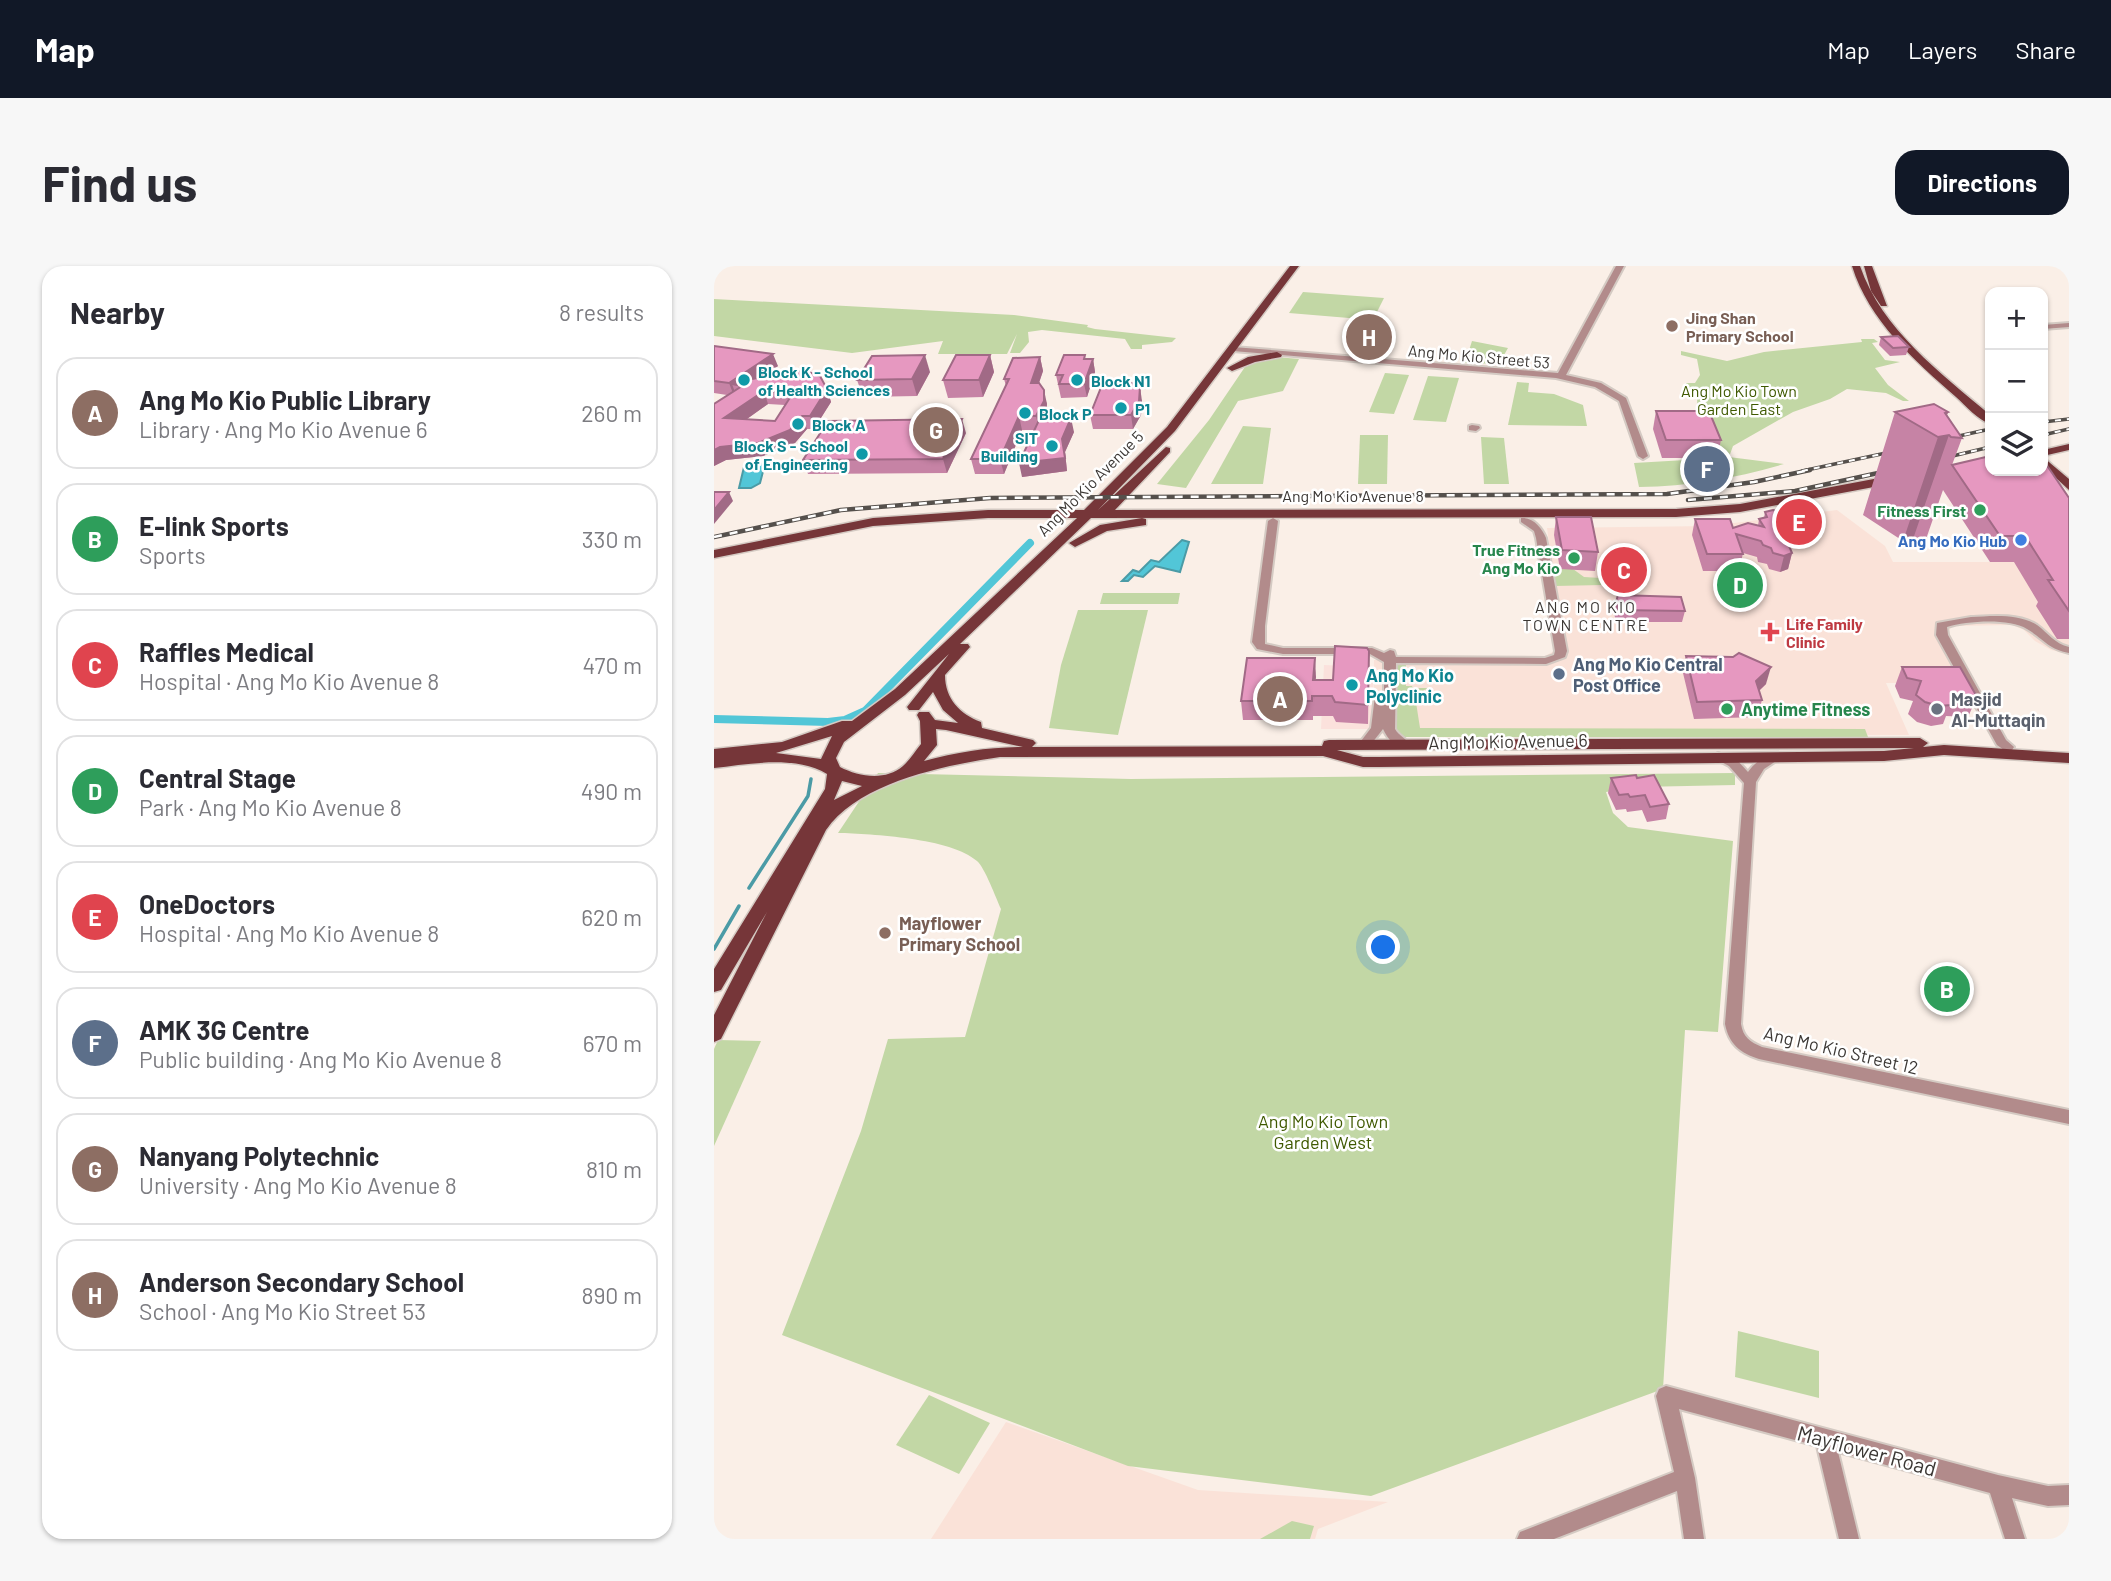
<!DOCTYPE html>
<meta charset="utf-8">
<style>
:root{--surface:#fff;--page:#f7f7f7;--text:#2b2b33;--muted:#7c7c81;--line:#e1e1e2;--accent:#111827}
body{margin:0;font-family:Barlow,sans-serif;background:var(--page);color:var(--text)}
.controls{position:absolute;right:21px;top:21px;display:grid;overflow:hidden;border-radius:14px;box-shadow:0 2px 5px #0004}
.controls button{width:63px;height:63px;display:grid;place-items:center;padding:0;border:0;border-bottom:2px solid var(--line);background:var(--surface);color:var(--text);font:35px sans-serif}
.you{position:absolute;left:670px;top:682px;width:24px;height:24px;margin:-18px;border:5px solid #fff;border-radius:50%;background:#1a73e8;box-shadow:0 0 0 10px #1a73e833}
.badge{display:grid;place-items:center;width:46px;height:46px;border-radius:50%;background:var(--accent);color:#fff;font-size:23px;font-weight:700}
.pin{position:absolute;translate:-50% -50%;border:4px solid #fff;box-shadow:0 2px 7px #0006}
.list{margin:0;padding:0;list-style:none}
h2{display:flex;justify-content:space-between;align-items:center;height:91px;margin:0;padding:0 28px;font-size:30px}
h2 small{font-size:23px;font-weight:400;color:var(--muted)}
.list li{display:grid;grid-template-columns:46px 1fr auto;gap:21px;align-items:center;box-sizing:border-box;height:112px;margin:0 14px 14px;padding:0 14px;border:2px solid var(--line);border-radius:21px}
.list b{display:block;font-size:26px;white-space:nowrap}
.list p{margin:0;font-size:23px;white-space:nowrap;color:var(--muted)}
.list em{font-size:23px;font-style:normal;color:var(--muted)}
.icon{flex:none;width:38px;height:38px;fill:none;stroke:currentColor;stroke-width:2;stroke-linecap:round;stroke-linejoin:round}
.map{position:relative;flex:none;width:1355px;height:1273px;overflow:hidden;border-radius:21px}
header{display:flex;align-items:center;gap:42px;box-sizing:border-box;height:98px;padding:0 35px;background:var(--accent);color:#fff}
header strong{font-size:33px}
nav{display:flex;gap:38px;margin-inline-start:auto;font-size:24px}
.intro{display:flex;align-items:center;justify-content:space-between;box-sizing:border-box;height:168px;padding:0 42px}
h1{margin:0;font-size:49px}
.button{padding:18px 32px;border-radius:21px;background:var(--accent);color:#fff;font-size:24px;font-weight:700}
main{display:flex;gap:42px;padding:0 42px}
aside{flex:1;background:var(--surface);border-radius:21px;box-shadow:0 2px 5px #0004}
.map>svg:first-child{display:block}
</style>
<header>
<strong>Map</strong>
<nav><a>Map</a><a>Layers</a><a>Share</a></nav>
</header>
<div class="intro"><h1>Find us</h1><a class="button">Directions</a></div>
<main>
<aside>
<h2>Nearby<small>8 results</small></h2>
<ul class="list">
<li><span class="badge" style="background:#8d6e63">A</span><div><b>Ang Mo Kio Public Library</b><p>Library · Ang Mo Kio Avenue 6</p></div><em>260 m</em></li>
<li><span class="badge" style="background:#2e9e5b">B</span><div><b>E-link Sports</b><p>Sports</p></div><em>330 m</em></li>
<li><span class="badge" style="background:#e0444e">C</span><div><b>Raffles Medical</b><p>Hospital · Ang Mo Kio Avenue 8</p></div><em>470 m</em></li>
<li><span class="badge" style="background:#2e9e5b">D</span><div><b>Central Stage</b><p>Park · Ang Mo Kio Avenue 8</p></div><em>490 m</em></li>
<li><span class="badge" style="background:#e0444e">E</span><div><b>OneDoctors</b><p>Hospital · Ang Mo Kio Avenue 8</p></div><em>620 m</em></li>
<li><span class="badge" style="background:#5c6f8a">F</span><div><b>AMK 3G Centre</b><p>Public building · Ang Mo Kio Avenue 8</p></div><em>670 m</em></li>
<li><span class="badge" style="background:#8d6e63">G</span><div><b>Nanyang Polytechnic</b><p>University · Ang Mo Kio Avenue 8</p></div><em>810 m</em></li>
<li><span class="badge" style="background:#8d6e63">H</span><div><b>Anderson Secondary School</b><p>School · Ang Mo Kio Street 53</p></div><em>890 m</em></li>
</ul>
</aside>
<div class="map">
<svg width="1355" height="1273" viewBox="0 0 1355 1273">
<rect width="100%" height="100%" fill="#faefe7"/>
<g fill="#fae2d8">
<path d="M1123 244 1171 280 1179 296H1302L1355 330V388L1337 384 1321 375 1310 364 1298 359 1238 360 1233 367 1259 417H1172L1195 469 659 468 660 394 831 390 842 384 845 350 833 262 996 260Z"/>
<path d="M292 1156 484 1224 674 1236 604 1263 601 1273H217Z"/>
</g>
<path fill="#fbe1dc" d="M610 399 659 401V463H607Z"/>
<g fill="#c2d7a5">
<path d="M589 26 670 32 659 54 575 47Z"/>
<path d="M0 33 300 49 374 59 373 61 381 63 462 72 458 76 428 79V83H417L411 73 328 64 314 66 315 76 306 87H296L303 68 293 88H224L229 75 138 87 0 70Z"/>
<path d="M1147 73H1160L1164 76 1158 77 1171 94 1186 96 1161 102 1174 119 1195 135H1189L1172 127 1133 123 1116 133 1079 146 1019 180 1015 191 1070 198C1022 212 976 220 925 221L920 197 1006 192 995 158 984 153 983 132 973 131 972 117H981L986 109 983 93 967 89V85L1013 95 1050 86 1148 76Z"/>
<path d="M758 75 794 82 786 96 792 98 751 97Z"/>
<path d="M563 91 585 93 569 125 524 135 472 222 443 218 495 154 535 95Z"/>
<path d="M671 107 695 109 680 148 655 146Z"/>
<path d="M714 110 745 112 732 156 699 154Z"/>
<path d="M803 116 815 117 814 126 840 128 869 139 873 160 794 159Z"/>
<path d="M529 160 557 162 549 218H497Z"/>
<path d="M646 169H674L673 218H644Z"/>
<path d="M767 171 790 172 795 218H770Z"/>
<path d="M839 303H859L870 311 887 312 888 319 841 320Z"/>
<path d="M1009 310H1036L1043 328 1016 330Z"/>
<path d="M389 327H466L464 338H386Z"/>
<path d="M364 344H434L404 469 335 462 347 399Z"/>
<path d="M681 395H692V409H697L692 411V420H698L701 427V422H717L710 424V428L701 430 706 462 1151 463 1154 471H690L680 466Z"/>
<path d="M164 507 417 513 1021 507V519L925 521 892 526 899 547 914 561 1019 575 1004 766 971 764 949 1123 657 1230 414 1200 68 1069 147 865 174 773 251 771 287 643C282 632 271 602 263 595 237 572 158 568 124 567Z"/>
<path d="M4 774 47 775 0 880V783Z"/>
<path d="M1024 1065 1105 1085V1132L1021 1111Z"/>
<path d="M215 1129 276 1157 245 1208 182 1179Z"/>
<path d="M578 1255 600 1260 596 1273H546Z"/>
</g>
<g fill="#52c6d7" stroke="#4b9ba6" stroke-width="2">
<path d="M41 197 51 198 46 217 37 222H25L30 201Z"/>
<path d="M468 274 475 276 466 306 441 300 429 311 420 309 414 315H408L419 304 425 306 437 294 445 296Z"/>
</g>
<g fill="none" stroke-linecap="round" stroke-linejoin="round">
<path stroke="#4b9ba6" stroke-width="2.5" d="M77 455 81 457"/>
<g stroke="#4b9ba6" stroke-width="3.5">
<path d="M35 622 94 530 97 513"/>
<path d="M0 683 25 640"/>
</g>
<path stroke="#52c6d7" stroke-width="8" d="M0 453 114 456 131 454 151 445 316 277"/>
<defs>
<g id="minor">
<path d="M902 0H910L852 109 887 117 912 132 934 190 929 193 924 190 905 135 881 121 842 112 519 85 515 83 519 81 844 107Z"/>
<path d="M1355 57V61L1329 63V59Z"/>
<path d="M758 159 765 160 766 162 762 165 755 164V160Z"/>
<path d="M807 252C819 251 828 262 832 272L853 385 851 391 832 398 682 397 681 463C685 470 692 472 696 479L694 482C682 484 674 473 669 463L654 482 650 483 644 479 657 462 661 430 663 427H670V396L656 388H569L543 383 538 376 554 255 559 252 564 255 551 360V378L569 382H658L670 387 676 384 680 385 682 391 831 392 840 389 841 385 822 272 820 265 807 256Z"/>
<path d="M1257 351C1277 350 1304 347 1323 359 1334 367 1341 378 1355 381V387C1334 383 1330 373 1313 363 1295 352 1253 355 1233 361L1234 369 1292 474 1300 481 1298 484H1290L1283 479 1222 369 1223 357Z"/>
<path d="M1004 487 1023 494 1034 506C1041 496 1050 490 1062 487L1068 491 1050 503 1042 516 1027 758C1029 771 1036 776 1048 781L1355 844V858L1045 793C1026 787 1015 778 1011 758L1030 517 1015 500 998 491Z"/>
<path d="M952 1120 1284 1209 1334 1220 1355 1219V1239L1334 1240 1298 1232 1311 1273H1291L1276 1227 1124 1186 1145 1273H1125L1103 1180 965 1143 981 1212 990 1273H970L963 1225 840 1273H803L806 1266 960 1206 942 1130 945 1123Z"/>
</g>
<g id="major">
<path d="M576 0H585L461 165 384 244 452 181 456 182V186L401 244 962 243 1026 238 1181 209 1187 213 1181 217 1026 246 962 251 377 252 246 378H254L256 381 231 409C231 433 246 448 267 456L268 462 319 474 322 477 318 481 608 480 610 475 615 474 1206 472 1214 477 1209 481 1230 479 1355 487V497L1230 489 1170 495 665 501H649L609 490 286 491C232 499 145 516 112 564L7 773 0 776V749L53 646 7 724 0 726V703L111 523 113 508C81 489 35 498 0 502V483L68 476 128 455H138L181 423 363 252H274L159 260 0 292V284L159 252 274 244H370L453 161ZM235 388 193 441 195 444H205L219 426 229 444 244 457 221 454 215 446H205L203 449 206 455 207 478C201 485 196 494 189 500 172 515 145 511 126 501L122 492 130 476 191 429ZM222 463 232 464 309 481C276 481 243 486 210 495L223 479ZM118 470 107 493 62 487ZM1200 482 1170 485 665 491H649L623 484ZM128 515 148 520 120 534Z"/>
<path d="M1138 0H1146C1168 64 1227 107 1276 149V158C1264 154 1252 140 1242 131 1200 94 1155 55 1138 0Z"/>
<path d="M1150 0H1158L1173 40H1167L1157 25Z"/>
<path d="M563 86 568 89 567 91 541 96 518 105 513 102 534 91Z"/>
<path d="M1355 178V184L1329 190V184Z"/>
<path d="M1329 191 1355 213V224L1329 200Z"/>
<path d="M428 252 432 253V259L393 265 361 281 355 277 386 259Z"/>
</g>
</defs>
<use href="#minor" stroke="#d4cac3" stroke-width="4"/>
<use href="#major" stroke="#d4cac3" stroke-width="3"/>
<use href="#minor" fill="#b28b8b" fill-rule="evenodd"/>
<use href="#major" fill="#763639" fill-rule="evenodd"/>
<defs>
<g id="rail-far1">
<path d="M1329 156 1355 153"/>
<path d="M1329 169 1355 163"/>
<path d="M1227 174 1276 163"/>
<path d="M1222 194 1276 181"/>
<path d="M1088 205 1186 184"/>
<path d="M1170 205 1181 203"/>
</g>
<g id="rail">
<path d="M974 234 1081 225 1178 204"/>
<path d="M0 271 127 244 276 232 953 228 1040 216 1096 204"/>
</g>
</defs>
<use href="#rail-far1" stroke="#55504c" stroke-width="3.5"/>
<use href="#rail" stroke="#55504c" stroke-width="4.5"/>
<use href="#rail-far1" stroke="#fff" stroke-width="2" stroke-dasharray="6" stroke-linecap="butt"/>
<use href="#rail" stroke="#fff" stroke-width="2.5" stroke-dasharray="8" stroke-linecap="butt"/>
</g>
<g fill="#c683a5" fill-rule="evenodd">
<path d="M1167 71 1195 81 1192 89 1176 90 1165 79Z"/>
<path d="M0 80 64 100 49 111 113 123 117 136 100 163H93L81 177 49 190 12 194 0 200V138L13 129 0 127ZM54 138 71 139 61 155 33 153Z"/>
<path d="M276 89 280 106 269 131 234 132 229 114Z"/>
<path d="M326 91 329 105 325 117 333 138 332 149 331 152 360 166 351 186 353 205 308 211 320 164H308L290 208H261L257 193 292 120 290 113Z"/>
<path d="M372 93H379L381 106 373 131 347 132 342 109Z"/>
<path d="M216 106 203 130 149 131 143 114Z"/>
<path d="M421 117V121L428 135 427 149 419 163H379L376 149Z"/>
<path d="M942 145 1007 174 1003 192H948L939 163Z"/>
<path d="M1181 146H1234L1233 149 1248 172 1238 199 1355 232V373H1343L1322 340 1324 336 1300 296H1276L1229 224 1211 276H1200L1199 273 1189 275 1149 249Z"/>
<path d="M252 167 233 207 94 208 89 194Z"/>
<path d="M1051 246 1078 249 1074 265 1070 267 1078 287 1074 303 1066 306 1055 303 1053 298 1044 296 1043 291 1029 287 1025 305H989L978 269 981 253 1019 262 1044 260 1045 253 1050 252Z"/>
<path d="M842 251 884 286 881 305 846 303 840 269Z"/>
<path d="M902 336 971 345 968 356H902L900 347Z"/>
<path d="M655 385 654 458 622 456 619 450H599V454H529L527 435 602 414H619Z"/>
<path d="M972 390 1052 418 1045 425 1048 434 1043 451 980 453 969 407Z"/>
<path d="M1188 401 1263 431 1254 451 1232 450 1229 458 1217 460 1203 456 1194 448 1199 435 1186 432 1181 420Z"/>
<path d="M897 512H923L955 538 952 553 933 556 928 544 913 546 912 543 902 544 894 527Z"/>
</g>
<g fill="#a16a86">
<path d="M59 88 64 100 30 124 28 120 18 118 22 129 20 130 15 117Z"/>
<path d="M211 89 216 106 203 130 198 113Z"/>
<path d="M276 89 280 106 269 131 265 114Z"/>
<path d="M326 91 329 105 320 131 317 117Z"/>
<path d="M379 93 381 106 373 131 370 118Z"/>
<path d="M426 121 428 135 427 149 419 163 417 149Z"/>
<path d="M113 123 117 136 100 163 96 150Z"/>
<path d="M330 124 333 138 332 149 325 164 322 150Z"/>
<path d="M50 125 54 138 16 165 10 152Z"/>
<path d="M1234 146 1225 171 1235 169 1199 273 1189 275 1224 171 1231 147Z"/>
<path d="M88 150 93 163 81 177 49 190 12 194 0 200V184Z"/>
<path d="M305 150 308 164 290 208 286 193Z"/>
<path d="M357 152 360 166 351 186 353 205 308 211 305 197 348 173Z"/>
<path d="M248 153 252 167 233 207 229 193Z"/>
<path d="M15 226 19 235 0 258V244Z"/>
<path d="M1078 249 1074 265 1060 270 1064 254Z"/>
<path d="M1078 287 1074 303 1066 306 1070 290Z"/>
<path d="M601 392 602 411 600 433 599 414Z"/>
<path d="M1057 401 1052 418 1037 432 1042 415Z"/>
</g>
<g fill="#e698c0" stroke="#a16a86" stroke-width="2" fill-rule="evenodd">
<path d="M1184 70 1195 81 1179 82 1167 71Z"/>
<path d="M0 80 59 88 15 117 0 115Z"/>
<path d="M211 89 198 113 143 114 158 90Z"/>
<path d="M242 89H276L265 114H229Z"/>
<path d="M350 89H371L370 93H379L370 118H345L349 109H342Z"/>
<path d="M326 91 317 117H325L330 124V135L322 150H305L286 193H257L295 113H290L299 92Z"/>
<path d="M71 105H92L106 110 113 123 96 150H88L76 164 44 177 6 181 0 184V138L28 120 18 118ZM50 125 79 127 61 155 10 152Z"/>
<path d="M421 117 419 121H426L425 135 417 149H376L388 119Z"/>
<path d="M1220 138 1234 146 1231 147 1248 172 1237 171 1235 169 1224 171 1181 146Z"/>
<path d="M942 145H995L1007 174H952Z"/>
<path d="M326 152H357L348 173 351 192 305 197Z"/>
<path d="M248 153 229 193 89 194 114 155Z"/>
<path d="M1276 190V205H1329V198H1332L1355 232V345L1334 314H1339L1311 270H1286L1238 199Z"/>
<path d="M0 226H15L0 244Z"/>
<path d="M1059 244 1078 249 1064 254 1078 287 1070 290 1059 287 1057 282 1049 279 1047 275 1022 268 1029 288H993L981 253H1016L1019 262 1034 257 1050 261 1045 253 1053 251 1051 246Z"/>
<path d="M842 251H877L884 286 848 284Z"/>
<path d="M904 329 967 331 971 345 904 344 902 336Z"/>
<path d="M621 380 653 382 655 385 654 439 621 436 618 430H598V435H527L533 392H601L599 414H619Z"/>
<path d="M1025 387 1057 401 1042 415 1048 434 983 436 972 390 1019 391Z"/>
<path d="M1188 401H1246L1263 431 1240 430 1237 439 1225 440 1211 436 1202 429 1207 415 1193 412Z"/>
<path d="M922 509 923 512 940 509 955 538 936 541 931 529 916 531 914 528 905 529 897 512Z"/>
</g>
<g fill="#8d6e63" stroke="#fff" stroke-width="2.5">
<circle cx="958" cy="60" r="7"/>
<circle cx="171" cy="667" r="7"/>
</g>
<g fill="#0f9aa8" stroke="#fff" stroke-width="2.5">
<circle cx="30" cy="114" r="7"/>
<circle cx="363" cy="114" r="7"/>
<circle cx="407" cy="142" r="7"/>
<circle cx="311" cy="147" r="7"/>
<circle cx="84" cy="158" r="7"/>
<circle cx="338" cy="180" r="7"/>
<circle cx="148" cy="188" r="7"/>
<circle cx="638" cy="419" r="7"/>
</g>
<g fill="#2e9e5b" stroke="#fff" stroke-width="2.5">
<circle cx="1266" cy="244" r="7"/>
<circle cx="860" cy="292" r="7"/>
<circle cx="1013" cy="443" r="7"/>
</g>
<circle fill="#3f7fe0" stroke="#fff" stroke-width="2.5" cx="1307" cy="274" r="7"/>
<path fill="#e0444e" stroke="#fff" stroke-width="2.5" d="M1052.5 355.5h7v7h7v7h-7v7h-7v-7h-7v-7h7z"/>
<circle fill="#5c6f8a" stroke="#fff" stroke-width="2.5" cx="845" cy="408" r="7"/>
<circle fill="#6b7280" stroke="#fff" stroke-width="2.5" cx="1223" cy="443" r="7"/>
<g text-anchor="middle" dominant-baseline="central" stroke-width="5" stroke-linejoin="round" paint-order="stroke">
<g font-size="16" font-weight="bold" fill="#785e54" stroke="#fff" text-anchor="start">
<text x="972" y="51">Jing Shan<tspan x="972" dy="18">Primary School</tspan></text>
</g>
<g font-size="16" fill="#3b3734" stroke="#fff">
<text transform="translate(765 90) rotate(5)">Ang Mo Kio Street 53</text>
<text transform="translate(376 217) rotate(-45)">Ang Mo Kio Avenue 5</text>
<text x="639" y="229">Ang Mo Kio Avenue 8</text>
</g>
<g font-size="16" font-weight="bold" fill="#0d838f" stroke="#fff" text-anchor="start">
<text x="44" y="105">Block K - School<tspan x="44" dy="18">of Health Sciences</tspan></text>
<text x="377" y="114">Block N1</text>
<text x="421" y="142">P1</text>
<text x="325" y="147">Block P</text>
<text x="98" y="158">Block A</text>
<text x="324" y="171" text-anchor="end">SIT<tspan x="324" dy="18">Building</tspan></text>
<text x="134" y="179" text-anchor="end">Block S - School<tspan x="134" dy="18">of Engineering</tspan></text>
</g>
<g font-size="16" fill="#3f5901" stroke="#fff">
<text x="1025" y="124">Ang Mo Kio Town<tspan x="1025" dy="18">Garden East</tspan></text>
</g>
<g font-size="16" font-weight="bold" fill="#27864d" stroke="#fff" text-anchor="end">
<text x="1252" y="244">Fitness First</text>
<text x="846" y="283">True Fitness<tspan x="846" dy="18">Ang Mo Kio</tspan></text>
</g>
<g font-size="16" font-weight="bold" fill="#366cbe" stroke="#fff" text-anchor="end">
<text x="1293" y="274">Ang Mo Kio Hub</text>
</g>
<g font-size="16" letter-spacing="2" fill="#3b3734" stroke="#fff">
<text x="872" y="340">ANG MO KIO<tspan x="872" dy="18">TOWN CENTRE</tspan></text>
</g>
<g font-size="16" font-weight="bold" fill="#be3a42" stroke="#fff" text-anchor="start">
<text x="1072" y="357">Life Family<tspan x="1072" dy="18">Clinic</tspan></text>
</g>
<g font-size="18" font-weight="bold" fill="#4e5e75" stroke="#fff" text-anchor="start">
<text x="859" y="398">Ang Mo Kio Central<tspan x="859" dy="21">Post Office</tspan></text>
</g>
<g font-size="18" font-weight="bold" fill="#0d838f" stroke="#fff" text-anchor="start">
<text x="652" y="409">Ang Mo Kio<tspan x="652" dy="21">Polyclinic</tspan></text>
</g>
<g font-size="18" font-weight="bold" fill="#5b616d" stroke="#fff" text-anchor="start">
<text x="1237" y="433">Masjid<tspan x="1237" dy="21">Al-Muttaqin</tspan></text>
</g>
<g font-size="18" font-weight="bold" fill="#27864d" stroke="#fff" text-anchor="start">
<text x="1027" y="443">Anytime Fitness</text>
</g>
<g font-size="18" fill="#3b3734" stroke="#fff">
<text transform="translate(794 475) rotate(-1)">Ang Mo Kio Avenue 6</text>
<text transform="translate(1127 784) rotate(13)">Ang Mo Kio Street 12</text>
</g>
<g font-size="18" font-weight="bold" fill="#785e54" stroke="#fff" text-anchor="start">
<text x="185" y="657">Mayflower<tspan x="185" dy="21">Primary School</tspan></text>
</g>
<g font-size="18" fill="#3f5901" stroke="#fff">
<text x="609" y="855">Ang Mo Kio Town<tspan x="609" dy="21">Garden West</tspan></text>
</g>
<g font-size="21" fill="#3b3734" stroke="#fff">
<text transform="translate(1153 1184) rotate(15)">Mayflower Road</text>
</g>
</g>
</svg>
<div class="controls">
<button>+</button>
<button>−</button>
<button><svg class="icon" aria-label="layers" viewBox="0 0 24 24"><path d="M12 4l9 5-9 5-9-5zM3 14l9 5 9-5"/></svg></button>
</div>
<div class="you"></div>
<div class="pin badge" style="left:566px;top:433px;background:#8d6e63">A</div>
<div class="pin badge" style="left:1233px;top:723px;background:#2e9e5b">B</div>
<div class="pin badge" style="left:910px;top:304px;background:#e0444e">C</div>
<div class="pin badge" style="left:1026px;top:319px;background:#2e9e5b">D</div>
<div class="pin badge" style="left:1085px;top:256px;background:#e0444e">E</div>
<div class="pin badge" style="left:993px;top:203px;background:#5c6f8a">F</div>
<div class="pin badge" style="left:222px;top:164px;background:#8d6e63">G</div>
<div class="pin badge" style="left:655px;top:71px;background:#8d6e63">H</div>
</div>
</main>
